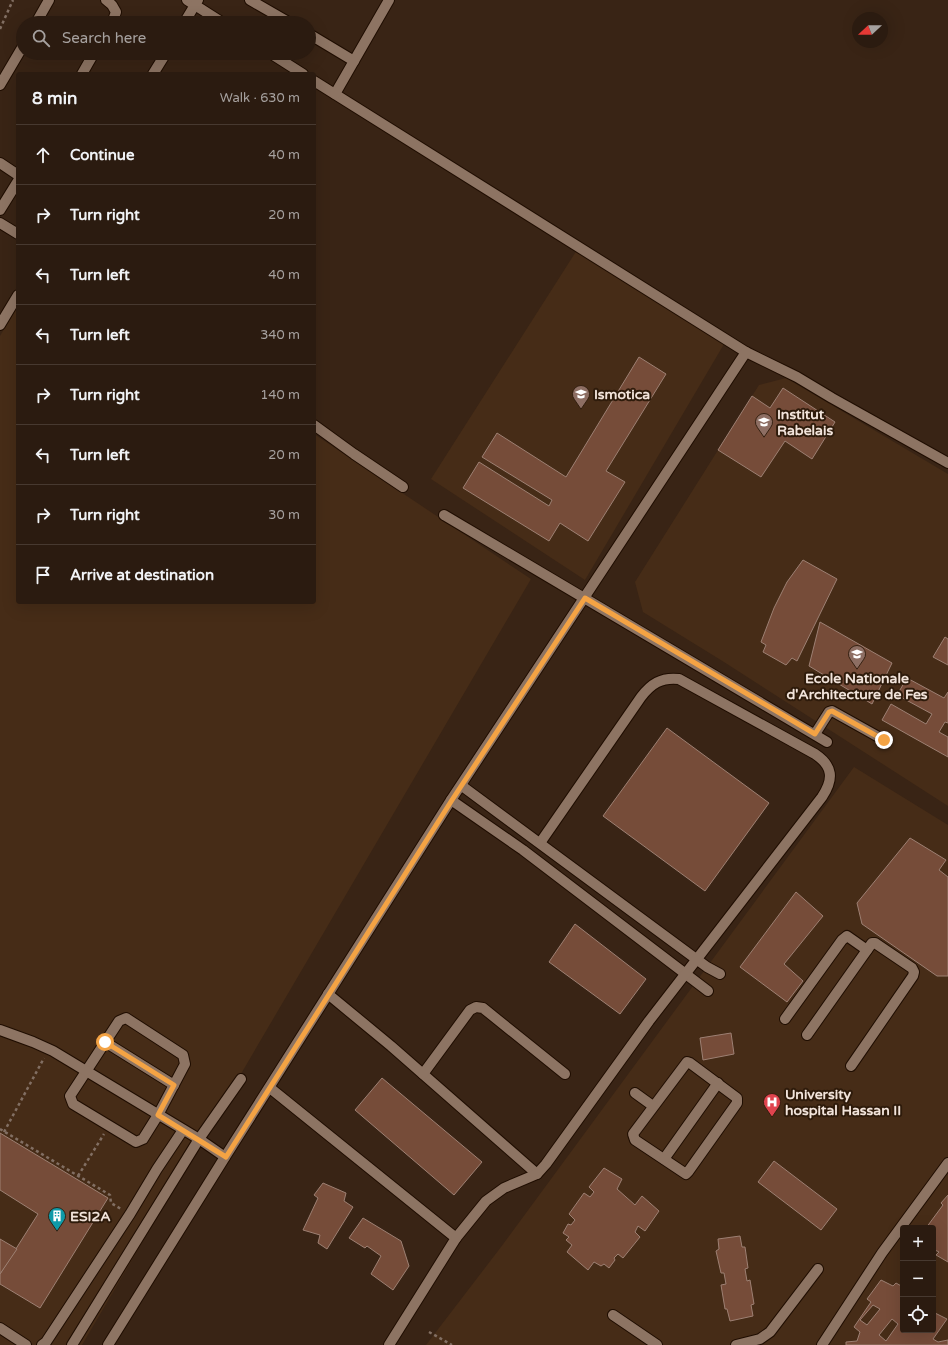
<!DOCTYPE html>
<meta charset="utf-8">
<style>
:root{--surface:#2b1b10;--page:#332419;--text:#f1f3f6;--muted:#a6a19f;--line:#473930}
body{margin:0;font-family:"Varela Round",sans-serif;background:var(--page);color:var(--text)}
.controls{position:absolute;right:12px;bottom:12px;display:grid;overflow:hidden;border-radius:4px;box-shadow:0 4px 16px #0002}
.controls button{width:36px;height:36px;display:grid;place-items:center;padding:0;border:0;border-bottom:1px solid var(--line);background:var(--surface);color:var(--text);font:20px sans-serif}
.compass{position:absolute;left:852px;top:12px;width:36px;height:36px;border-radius:50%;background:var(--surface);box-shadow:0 4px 16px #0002;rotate:248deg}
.stop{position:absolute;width:12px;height:12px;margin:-9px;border:3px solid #f4a344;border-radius:50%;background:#fff}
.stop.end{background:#f4a344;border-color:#fff;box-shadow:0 1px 4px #0008}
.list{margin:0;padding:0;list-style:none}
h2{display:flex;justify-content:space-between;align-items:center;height:52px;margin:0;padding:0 16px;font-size:17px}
h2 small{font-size:13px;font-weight:400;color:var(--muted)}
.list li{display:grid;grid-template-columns:26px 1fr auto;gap:12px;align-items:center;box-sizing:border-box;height:60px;padding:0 16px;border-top:1px solid var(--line)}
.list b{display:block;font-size:15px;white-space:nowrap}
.list em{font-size:13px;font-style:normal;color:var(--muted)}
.icon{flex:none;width:22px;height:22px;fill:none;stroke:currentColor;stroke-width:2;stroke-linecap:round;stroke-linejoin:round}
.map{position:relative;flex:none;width:948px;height:1345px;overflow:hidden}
.search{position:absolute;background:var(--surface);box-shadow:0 4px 16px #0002;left:16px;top:16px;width:300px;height:44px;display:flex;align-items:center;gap:10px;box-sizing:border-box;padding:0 14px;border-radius:22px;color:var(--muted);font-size:15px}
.panel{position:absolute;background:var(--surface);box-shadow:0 4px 16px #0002;left:16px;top:72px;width:300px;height:532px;border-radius:4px}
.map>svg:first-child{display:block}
</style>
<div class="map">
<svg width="948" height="1345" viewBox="0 0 948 1345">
<rect width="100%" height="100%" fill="#392415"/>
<g fill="#462c17" fill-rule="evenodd">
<path d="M577 250 727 339 585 580 431 479Z"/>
<path d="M18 305V602H314V434L531 579 82 1345H0V336Z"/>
<path d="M786 378 948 474V806L724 662 643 612 635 582 759 385Z"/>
<path d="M854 767 948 825V1345H426L501 1247ZM903 1228H933V1330H903Z"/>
</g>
<g fill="#764c39" stroke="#9d8073" fill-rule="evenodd">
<path d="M639 357 666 374 606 471 625 482 588 541 560 523 549 541 463 488 479 462 549 506 552 500 482 457 497 433 566 477Z"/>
<path d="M783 388 835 422 812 459 785 441 761 477 718 450 752 396 770 408Z"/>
<path d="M803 560 837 579 797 661 792 658 786 665 763 652 766 645 761 642 774 608 787 582Z"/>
<path d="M820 622 892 663 872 704 809 666Z"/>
<path d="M945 637 948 639V665L933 657Z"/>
<path d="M907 678 944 698 948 692V723L945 722 939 732 948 737V757L882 720 891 704 926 724 932 714 897 695Z"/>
<path d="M667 728 769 803 705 891 603 816Z"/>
<path d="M910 838 946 860 939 870 948 877V976H937L862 924 857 903Z"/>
<path d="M796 892 823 916 784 964 803 981 787 1002 740 967Z"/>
<path d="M575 924 646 979 620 1014 549 962Z"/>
<path d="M731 1033 734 1054 703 1060 700 1038Z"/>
<path d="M382 1078 482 1162 454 1195 355 1110Z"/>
<path d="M0 1133 108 1198 40 1308 0 1284V1274L38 1214 0 1190Z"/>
<path d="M774 1161 837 1209 821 1230 758 1182Z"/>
<path d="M604 1168 622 1179 617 1189 635 1205 642 1196 659 1211 645 1231 638 1226 635 1232 640 1237 623 1258 618 1254 614 1258 615 1260 609 1268 604 1264 601 1266 594 1262 588 1270 567 1252 572 1245 566 1240 569 1237 563 1233 568 1224 571 1225 575 1220 569 1214 584 1193 590 1197 594 1192 589 1187Z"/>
<path d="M323 1183 346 1193 344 1201 353 1207 327 1249 318 1243 320 1235 303 1230 318 1198 314 1195Z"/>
<path d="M948 1195V1262L936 1255 939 1252 935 1250 933 1252V1228H926L943 1205 941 1203Z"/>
<path d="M363 1218 401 1241 409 1266 393 1290 371 1274 381 1256 367 1246 365 1248 349 1238Z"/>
<path d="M740 1236 742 1247H745L748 1268 745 1269 747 1281 750 1280 754 1304 751 1305 753 1316 730 1321 727 1309H725L721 1285 726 1284 724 1273H721L716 1251 719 1249 718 1239Z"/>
<path d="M0 1239 17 1249 0 1274Z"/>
<path d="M881 1280 893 1286 896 1283 903 1287V1291L901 1293 903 1295V1330H933V1315L935 1313 947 1319 933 1339 938 1342 948 1340V1345H846V1342L857 1341 860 1332 854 1327 871 1302 867 1299ZM873 1305 880 1309 867 1325 860 1320ZM892 1319 898 1324 886 1341 879 1335Z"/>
</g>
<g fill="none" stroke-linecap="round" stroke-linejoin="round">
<defs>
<g id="minor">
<path d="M106 0 112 5 116 12 112 23"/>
<path d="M187 0 223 23"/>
<path d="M250 0 290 23"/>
<path d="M36 23 49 0"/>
<path d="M184 23 198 0"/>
<path d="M309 34 354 61"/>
<path d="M270 53 303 74"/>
<path d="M82 74 94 53"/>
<path d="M153 74 166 53"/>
<path d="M314 81 746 352 797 377 832 398 948 463"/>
<path d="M0 85 23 46"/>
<path d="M335 94 389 0"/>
<path d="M0 163 18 175"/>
<path d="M0 210 18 181"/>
<path d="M0 223 18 234"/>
<path d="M0 325 18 295"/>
<path d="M314 425 354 454 403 487"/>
<path d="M444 515 827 742"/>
<path d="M815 734 829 712 832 711 884 740"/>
<path d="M462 786 707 967 720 974"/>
<path d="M451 800 523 850 708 991"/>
<path d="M328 994 391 1046 537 1174"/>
<path d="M126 1018 183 1055 185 1064 158 1115 143 1139 136 1142 73 1104 70 1096 119 1021Z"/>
<path d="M785 1019 842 940 847 936 867 950"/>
<path d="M0 1030 33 1042 53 1051 199 1139 225 1157"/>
<path d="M807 1035 872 943H875L912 968 914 972 913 976 851 1066"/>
<path d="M105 1042 174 1085"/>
<path d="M687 1062 690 1063 737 1098V1103L688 1172 686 1174 635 1140 633 1134Z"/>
<path d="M423 1074 470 1010 476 1007 483 1008 565 1074"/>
<path d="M270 1088 456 1238 389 1345"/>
<path d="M635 1093 653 1106"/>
<path d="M664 1159 718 1083"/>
<path d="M456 1238 486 1201 504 1188 537 1174 546 1164 649 1021 822 797C834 779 833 766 815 754L679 679C661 677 651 684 641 697L540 843"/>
<path d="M613 1315 657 1345"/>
<path d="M0 1328 26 1345"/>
<path d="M42 1345 46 1342 130 1214 157 1169 183 1130"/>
<path d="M72 1345 199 1139 241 1079"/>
<path d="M108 1345 225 1157 451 800 746 352"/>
<path d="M736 1345 760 1339 770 1332 818 1269"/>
<path d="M822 1345 882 1253 948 1163"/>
</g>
</defs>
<use href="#minor" stroke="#1f0d01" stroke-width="12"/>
<g stroke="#826f63" stroke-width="2.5" stroke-dasharray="3 3" stroke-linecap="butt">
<path d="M0 29 13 0"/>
<path d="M0 1129 110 1195 111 1203 121 1209"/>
<path d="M4 1132 44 1058"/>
<path d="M78 1176 104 1134"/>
<path d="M429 1332 452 1345"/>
</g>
<use href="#minor" stroke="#8d7463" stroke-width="10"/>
</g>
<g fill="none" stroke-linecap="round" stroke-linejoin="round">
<path stroke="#f4a344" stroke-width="5" d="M105 1042 174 1085 158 1115 226 1157 452 800 585 598 815 734 829 712 832 711 884 740"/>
</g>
<defs>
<symbol id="university-pin" viewBox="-11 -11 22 30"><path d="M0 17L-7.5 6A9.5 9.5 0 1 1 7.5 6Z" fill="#8d6e63" stroke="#2e1b0b"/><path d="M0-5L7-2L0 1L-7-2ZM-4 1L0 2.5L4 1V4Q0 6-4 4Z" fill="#fff"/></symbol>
<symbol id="school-pin" viewBox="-11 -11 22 30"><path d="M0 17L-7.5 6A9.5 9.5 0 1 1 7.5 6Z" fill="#8d6e63" stroke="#2e1b0b"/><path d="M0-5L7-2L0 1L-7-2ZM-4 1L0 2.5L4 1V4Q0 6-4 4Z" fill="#fff"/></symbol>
<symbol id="hospital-pin" viewBox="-11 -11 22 30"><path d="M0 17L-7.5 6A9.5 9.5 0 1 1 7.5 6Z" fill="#e0444e" stroke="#2e1b0b"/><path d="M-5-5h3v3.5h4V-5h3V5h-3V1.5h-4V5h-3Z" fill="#fff"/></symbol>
<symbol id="building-pin" viewBox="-11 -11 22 30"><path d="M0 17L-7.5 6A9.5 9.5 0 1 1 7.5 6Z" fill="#0f9aa8" stroke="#2e1b0b"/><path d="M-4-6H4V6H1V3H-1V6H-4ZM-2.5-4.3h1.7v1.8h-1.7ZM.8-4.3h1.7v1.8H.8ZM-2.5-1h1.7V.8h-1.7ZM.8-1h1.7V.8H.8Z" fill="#fff"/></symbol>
</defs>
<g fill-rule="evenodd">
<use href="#university-pin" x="571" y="384" width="20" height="27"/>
<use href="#school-pin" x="754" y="412" width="20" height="27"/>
<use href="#university-pin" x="847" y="644" width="20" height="27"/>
<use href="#hospital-pin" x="762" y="1092" width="20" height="27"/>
<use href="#building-pin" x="47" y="1206" width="20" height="27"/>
</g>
<g text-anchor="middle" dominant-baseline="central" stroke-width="4" stroke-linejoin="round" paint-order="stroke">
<g font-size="14" font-weight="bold" fill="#f2e4db" stroke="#2e1b0b" text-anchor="start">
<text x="594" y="394">Ismotica</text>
<text x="777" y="414">Institut<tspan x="777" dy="16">Rabelais</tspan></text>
<text x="857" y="678" text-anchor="middle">Ecole Nationale<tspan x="857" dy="16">d'Architecture de Fes</tspan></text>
<text x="785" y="1094">University<tspan x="785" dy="16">hospital Hassan II</tspan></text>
<text x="70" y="1216">ESI2A</text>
</g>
</g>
</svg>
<div class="controls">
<button>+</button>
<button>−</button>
<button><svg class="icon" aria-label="locate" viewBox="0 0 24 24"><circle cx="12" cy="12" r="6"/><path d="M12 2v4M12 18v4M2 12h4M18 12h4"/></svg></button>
</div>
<svg class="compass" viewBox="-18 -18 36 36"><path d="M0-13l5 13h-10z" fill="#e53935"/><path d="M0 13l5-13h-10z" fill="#a6a19f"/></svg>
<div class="stop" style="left:105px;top:1042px"></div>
<div class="stop end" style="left:884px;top:740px"></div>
<div class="search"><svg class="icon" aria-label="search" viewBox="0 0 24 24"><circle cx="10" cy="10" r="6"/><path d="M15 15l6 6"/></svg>Search here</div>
<section class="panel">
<h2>8 min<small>Walk · 630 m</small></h2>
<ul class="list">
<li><svg class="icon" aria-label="ahead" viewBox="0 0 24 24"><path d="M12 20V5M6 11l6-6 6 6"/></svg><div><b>Continue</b></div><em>40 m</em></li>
<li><svg class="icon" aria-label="right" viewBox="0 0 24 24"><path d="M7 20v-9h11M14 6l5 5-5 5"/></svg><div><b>Turn right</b></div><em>20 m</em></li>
<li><svg class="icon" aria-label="left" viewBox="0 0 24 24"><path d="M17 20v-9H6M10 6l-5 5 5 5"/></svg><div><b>Turn left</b></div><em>40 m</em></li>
<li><svg class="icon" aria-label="left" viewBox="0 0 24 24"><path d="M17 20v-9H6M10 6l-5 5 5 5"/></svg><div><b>Turn left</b></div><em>340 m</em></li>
<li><svg class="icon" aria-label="right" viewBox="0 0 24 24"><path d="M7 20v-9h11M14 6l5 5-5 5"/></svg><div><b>Turn right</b></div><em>140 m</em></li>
<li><svg class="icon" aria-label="left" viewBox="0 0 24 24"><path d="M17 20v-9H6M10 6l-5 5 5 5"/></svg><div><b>Turn left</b></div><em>20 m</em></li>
<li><svg class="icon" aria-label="right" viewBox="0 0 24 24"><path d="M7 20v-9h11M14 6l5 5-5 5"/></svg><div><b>Turn right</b></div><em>30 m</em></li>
<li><svg class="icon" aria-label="arrive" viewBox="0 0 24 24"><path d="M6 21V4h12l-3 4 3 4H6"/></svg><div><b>Arrive at destination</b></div></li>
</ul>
</section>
</div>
